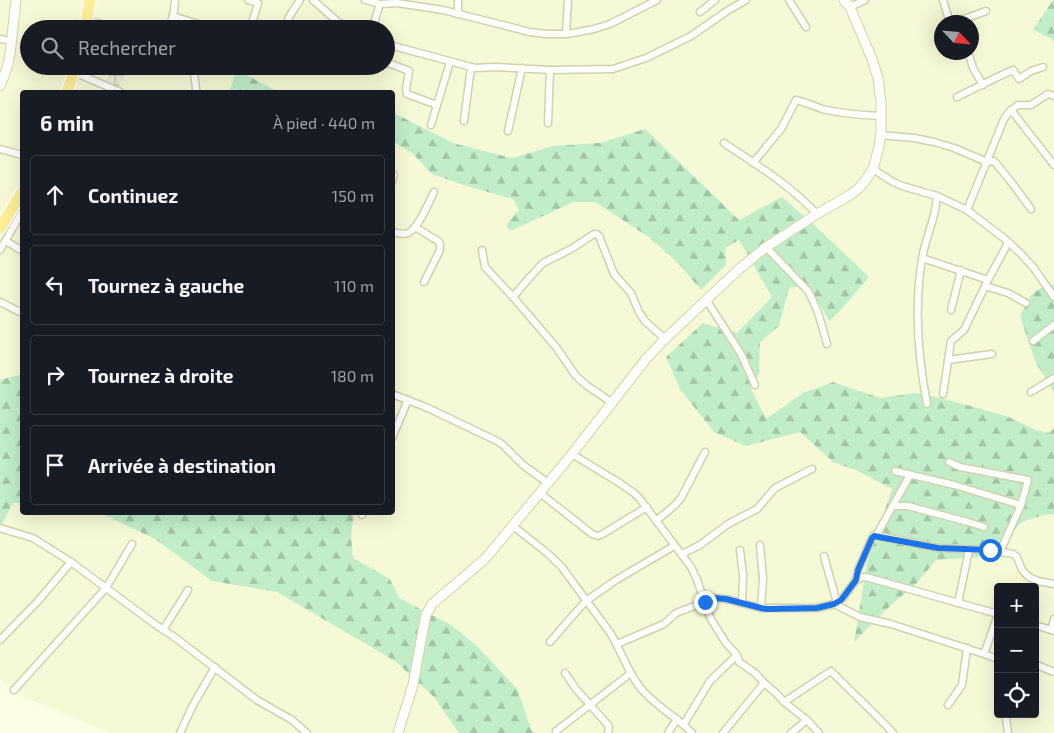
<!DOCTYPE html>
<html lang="fr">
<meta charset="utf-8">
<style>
:root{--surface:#171b24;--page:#242831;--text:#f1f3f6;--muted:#9ea1a6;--line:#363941}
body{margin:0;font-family:"Exo 2",sans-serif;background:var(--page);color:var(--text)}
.controls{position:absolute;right:15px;bottom:15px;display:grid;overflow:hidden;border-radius:5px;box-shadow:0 5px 20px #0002}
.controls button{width:45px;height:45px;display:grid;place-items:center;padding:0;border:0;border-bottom:1px solid var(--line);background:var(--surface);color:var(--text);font:25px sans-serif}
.compass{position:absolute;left:934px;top:15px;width:45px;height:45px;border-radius:50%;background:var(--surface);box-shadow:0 5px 20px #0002;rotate:116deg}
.stop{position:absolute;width:15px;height:15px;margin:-11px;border:4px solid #1a73e8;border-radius:50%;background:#fff}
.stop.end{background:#1a73e8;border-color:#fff;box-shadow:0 1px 5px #0008}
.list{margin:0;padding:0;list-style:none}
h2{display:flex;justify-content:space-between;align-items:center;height:65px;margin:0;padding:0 20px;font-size:21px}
h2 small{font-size:16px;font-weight:400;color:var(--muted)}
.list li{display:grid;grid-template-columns:32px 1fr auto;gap:15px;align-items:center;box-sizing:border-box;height:80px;margin:0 10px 10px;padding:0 10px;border:1px solid var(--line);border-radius:5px}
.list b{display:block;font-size:19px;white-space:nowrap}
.list em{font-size:16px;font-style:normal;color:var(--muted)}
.icon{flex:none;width:28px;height:28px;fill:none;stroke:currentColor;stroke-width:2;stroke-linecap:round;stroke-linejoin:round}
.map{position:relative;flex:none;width:1054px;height:733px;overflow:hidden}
.search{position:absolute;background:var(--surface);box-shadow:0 5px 20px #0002;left:20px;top:20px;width:375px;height:55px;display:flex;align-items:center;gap:12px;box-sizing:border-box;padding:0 18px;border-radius:28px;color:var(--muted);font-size:19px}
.panel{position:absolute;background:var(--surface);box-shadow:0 5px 20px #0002;left:20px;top:90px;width:375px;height:425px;border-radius:5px}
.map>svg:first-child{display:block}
</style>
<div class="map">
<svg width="1054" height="733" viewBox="0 0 1054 733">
<defs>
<pattern id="industrial-grid" width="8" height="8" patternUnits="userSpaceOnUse" patternTransform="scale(1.25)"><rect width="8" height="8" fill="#edeedf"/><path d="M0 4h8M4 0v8" fill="none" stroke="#c5c5b6"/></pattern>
<pattern id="forest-firs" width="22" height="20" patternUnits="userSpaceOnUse" patternTransform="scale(1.25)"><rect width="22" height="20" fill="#c1eec9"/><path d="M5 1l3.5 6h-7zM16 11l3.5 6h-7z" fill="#a1c5a5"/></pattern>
</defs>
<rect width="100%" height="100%" fill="#faffe5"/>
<g fill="#f5f9d6" fill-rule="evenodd">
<path d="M0 0H1053L1033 30 1050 38 1054 42V285L1047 283 1031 295 1020 316 1035 361 1054 393V427L1050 433 1036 430 1006 416 941 398 916 393 880 398 833 382 803 393 766 419 751 389 759 373 760 342 779 326 789 288 809 285 828 321 868 277 739 220 645 129 600 143 553 146 512 158 453 143 393 112 392 92H278L237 70 229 92H22V374L0 380ZM942 22H972V52H942ZM29 29H386V66H29Z"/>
<path d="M393 142 412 153 432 174 463 185 513 199 519 210 506 225 510 230 575 202H595L650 238 679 264 701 290 725 248 738 240 772 297 737 333 703 323 746 446 800 432 833 462 858 471 892 489 867 563 854 641 892 604 916 584 936 560 966 558 1004 544 1022 523 1047 514H1054V733H535L451 625 399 597 390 579 353 558 351 536 354 513 392 512ZM998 587H1035V714H998Z"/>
<path d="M13 503H22V512L100 513 155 539 212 581 277 592 395 661 434 697 459 733H110L17 694 0 679V528Z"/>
</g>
<path fill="url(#industrial-grid)" d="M113 68 125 75 118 88 105 82Z"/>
<g fill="url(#forest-firs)">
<path d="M1053 0H1054V42L1050 38 1033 30Z"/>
<path d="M237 70 277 91 278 92H229Z"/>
<path d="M392 112 453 143 512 158 553 146 600 143 645 129 739 220 782 197 812 223 869 277 839 312 829 321 809 285 789 288 779 326 760 342 759 373 751 389 766 419 803 393 833 382 880 398 916 393 941 398 1006 416 1036 430 1050 433 1054 427V514C1045 514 1032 518 1023 522 1015 527 1001 547 995 556L936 560 916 584 892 604 854 642 867 563 892 489 858 471 833 462 800 432 746 446 714 432 680 389 666 357 703 323 737 333 772 297 739 240 725 248 726 265 701 290 679 264 650 238 595 202H574L510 231 506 225 519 210 513 199 463 185 432 174 412 153 393 142Z"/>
<path d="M1048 283 1054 285V393L1035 361 1020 316 1031 295Z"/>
<path d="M22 374V503H13L0 528V380Z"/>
<path d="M100 513H354L351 536 353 558 390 579 399 598 451 625 476 645 517 689 531 729 535 733H459L434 697 395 661 277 592 212 581 155 539Z"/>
</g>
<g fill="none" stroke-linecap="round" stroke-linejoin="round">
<defs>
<g id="street">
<path d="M248 0 258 3 257 7 252 23 256 29"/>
<path d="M313 0 338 22 351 29"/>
<path d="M365 0 380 4 397 3 443 10 530 32 546 34H568L594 29 610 24 657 0"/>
<path d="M789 0 806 27"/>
<path d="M943 0 949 20 951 22"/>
<path d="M850 7 865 0"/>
<path d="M700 12 715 0"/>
<path d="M458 14V0"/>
<path d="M173 16 213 29"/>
<path d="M87 20 118 29"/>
<path d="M956 22 986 11"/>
<path d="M169 29 174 11 175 0"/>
<path d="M285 29 289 17 300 0"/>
<path d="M372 29 380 4"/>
<path d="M566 34 568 0"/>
<path d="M0 39 12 41"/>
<path d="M386 44 475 68 495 67 550 70 613 69 646 58 691 36 727 11 746 0"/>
<path d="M967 52 970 58 973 68 983 85"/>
<path d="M386 58 390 45"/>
<path d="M386 62 409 71 406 89 407 94 437 105"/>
<path d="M183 66 190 68 194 72 196 89"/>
<path d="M324 66 334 68 375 66"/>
<path d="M74 72 120 92"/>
<path d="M957 97C976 88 994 78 1013 70L1019 79 1031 71 1043 67"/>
<path d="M1011 110 1054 165"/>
<path d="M464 121 471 67"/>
<path d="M548 123 550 70"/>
<path d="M431 125 450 62"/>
<path d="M508 131 522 68"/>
<path d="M880 135 914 138 934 142 954 148 987 162 994 161 1012 183 1031 209"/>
<path d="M724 143C757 165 790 185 817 214"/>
<path d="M0 149 22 155"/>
<path d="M753 163 781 129 796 100C805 102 814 106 822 109 842 114 861 115 881 116"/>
<path d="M873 169 893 182 902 186 937 196 967 210 1005 239 1020 253 1033 267 1054 297"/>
<path d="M392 181 394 175"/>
<path d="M967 210 1004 119 1009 112 1018 105H1031L1048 94 1054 96"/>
<path d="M415 227 438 241 440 244V250L424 282"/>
<path d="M392 232C398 233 403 235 408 233 418 229 429 202 434 192"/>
<path d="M6 241 22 251"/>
<path d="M766 247 808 291C818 308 822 326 827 344"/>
<path d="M0 250 22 212"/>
<path d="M482 250 485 267 513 297 556 347 576 376 586 385 611 402"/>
<path d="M922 258 988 280"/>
<path d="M985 286 1008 293 1026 303"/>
<path d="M513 297 530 277 543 263 571 249 594 234H597L599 236 614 274 631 293 639 312 645 321 665 339"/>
<path d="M707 301 741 354 755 385"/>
<path d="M0 302 22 313"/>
<path d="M951 310 961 270"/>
<path d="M1033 341 1054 325"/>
<path d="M948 360 992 354"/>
<path d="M1031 392 1054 378"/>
<path d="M392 394 428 408 497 441 503 445 523 465 548 483"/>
<path d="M943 394 951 341 964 330 988 280 1008 243"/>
<path d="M927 404C918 357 914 307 922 259 925 238 936 219 937 196"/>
<path d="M392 438 408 400"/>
<path d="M572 454 618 482 634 493 640 499 691 567 698 582 706 608 712 621 726 643 737 655 739 662 755 673 764 683 776 693 784 702 807 720 819 733"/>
<path d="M949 462 960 467 1028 480 1021 505 1000 552"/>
<path d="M895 471 954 485 1021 505"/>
<path d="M540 493 592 534 598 536 601 535 647 507"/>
<path d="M893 506H908L968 522 984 527"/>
<path d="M362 515 363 512"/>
<path d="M656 521 675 505 681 498 705 452"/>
<path d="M513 526 546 552 561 566 611 634C621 651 627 670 639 686 653 705 676 716 692 733"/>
<path d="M0 528 33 538 71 562 156 625 173 636 257 700 292 720 307 733"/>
<path d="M876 536 910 475"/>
<path d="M760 545 763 578 761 608"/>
<path d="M740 550 743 575 742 603"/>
<path d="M682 554 700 545 728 524 757 509 775 488 812 469"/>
<path d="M824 556 837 603"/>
<path d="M856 580 858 570 872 538 874 535 938 548 990 550 1013 554 1017 557 1022 570 1029 577 1038 581 1054 584"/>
<path d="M703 597 726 599 761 608H817L834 604 843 598 856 580 863 577H866L998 614"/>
<path d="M958 603 969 550"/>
<path d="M834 604 860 617 891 624 984 654 998 659"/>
<path d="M1035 625 1054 631"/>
<path d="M163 630 188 590"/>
<path d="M1051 630 1054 619"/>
<path d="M0 640 38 601 71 562"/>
<path d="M550 642 568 621 586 601 616 580 674 546"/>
<path d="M617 644 664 624 676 613 705 602"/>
<path d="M984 654 998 615"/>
<path d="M1035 666 1037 665 1054 672"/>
<path d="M565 673 576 689 608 725 609 728 608 733"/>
<path d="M14 690 106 588 132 544"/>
<path d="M784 702 831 671C851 692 873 711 893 733"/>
<path d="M948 705 962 685 967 648"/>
<path d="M684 724 710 681 737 655"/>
<path d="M556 731 631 673"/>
<path d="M180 733 193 705 215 667"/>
<path d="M668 733 677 719"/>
<path d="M723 733 764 683"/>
<path d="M791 733 807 720"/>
<path d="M1008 733 1006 718 1008 714"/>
</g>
<g id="secondary">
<path d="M0 86 7 68 10 54 16 0"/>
<path d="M398 733 413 685 422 635 426 615 432 604 485 559 572 454 646 359 665 339 738 270 766 247 817 214 850 195 858 189 865 181 873 169 879 147 881 131V102L878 78 872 59 850 7 844 0"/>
</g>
<g id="highway">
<path d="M85 29 90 0"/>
<path d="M67 92 76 66"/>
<path d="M0 228 22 192"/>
</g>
</defs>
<use href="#street" stroke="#d0d2a9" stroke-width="9"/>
<use href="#secondary" stroke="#d4d5a6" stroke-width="11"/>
<use href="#highway" stroke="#fff" stroke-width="14"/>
<use href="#street" stroke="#fff" stroke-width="6"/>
<use href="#secondary" stroke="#fff" stroke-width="9"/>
<use href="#highway" stroke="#ffee96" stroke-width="11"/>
</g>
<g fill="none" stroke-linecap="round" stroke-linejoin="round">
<path stroke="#1a73e8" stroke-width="6" d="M705 602 703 597 726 599 761 608 767 609 817 608 834 604 841 600 845 595 856 580 858 570 872 538 874 536 938 548 990 550"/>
</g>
</svg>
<div class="controls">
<button>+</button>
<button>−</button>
<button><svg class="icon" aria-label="locate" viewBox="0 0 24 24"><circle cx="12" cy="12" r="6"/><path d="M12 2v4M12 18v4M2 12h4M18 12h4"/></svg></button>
</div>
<svg class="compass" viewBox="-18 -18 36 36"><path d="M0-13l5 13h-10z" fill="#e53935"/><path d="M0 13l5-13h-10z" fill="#9ea1a6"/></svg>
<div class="stop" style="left:990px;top:550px"></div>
<div class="stop end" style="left:705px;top:602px"></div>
<div class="search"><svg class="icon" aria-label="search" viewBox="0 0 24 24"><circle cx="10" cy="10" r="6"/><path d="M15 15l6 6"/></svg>Rechercher</div>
<section class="panel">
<h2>6 min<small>À pied · 440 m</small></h2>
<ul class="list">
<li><svg class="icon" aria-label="ahead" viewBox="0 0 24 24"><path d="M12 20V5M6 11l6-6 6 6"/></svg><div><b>Continuez</b></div><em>150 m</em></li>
<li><svg class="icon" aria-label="left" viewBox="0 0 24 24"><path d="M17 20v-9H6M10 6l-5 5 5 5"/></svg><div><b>Tournez à gauche</b></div><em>110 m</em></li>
<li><svg class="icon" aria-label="right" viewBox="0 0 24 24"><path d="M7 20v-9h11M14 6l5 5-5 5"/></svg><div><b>Tournez à droite</b></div><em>180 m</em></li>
<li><svg class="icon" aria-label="arrive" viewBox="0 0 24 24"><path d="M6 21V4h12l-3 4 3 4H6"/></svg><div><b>Arrivée à destination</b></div></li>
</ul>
</section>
</div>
